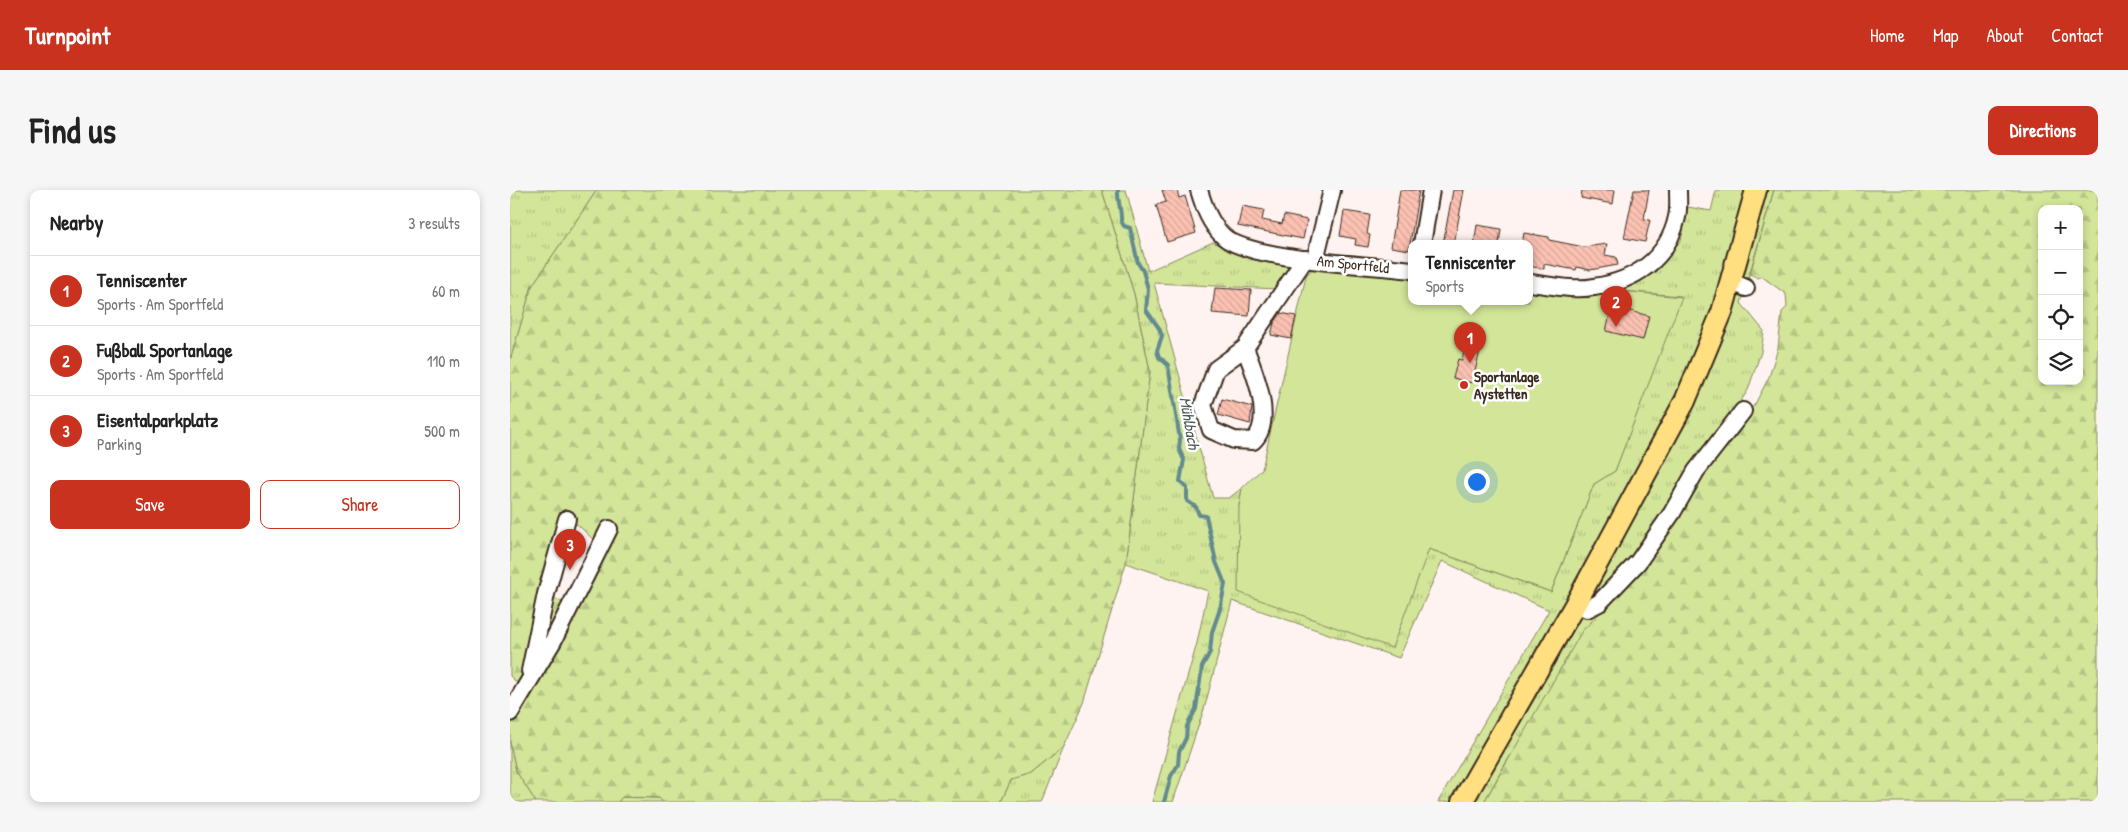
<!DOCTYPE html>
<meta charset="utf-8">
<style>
:root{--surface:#fff;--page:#f6f6f6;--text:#222;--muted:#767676;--line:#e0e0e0;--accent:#c8321e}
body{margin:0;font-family:"Patrick Hand",sans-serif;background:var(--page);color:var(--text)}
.controls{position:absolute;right:15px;top:15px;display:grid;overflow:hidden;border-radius:10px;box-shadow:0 2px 8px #0003}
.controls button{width:45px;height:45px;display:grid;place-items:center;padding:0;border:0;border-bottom:1px solid var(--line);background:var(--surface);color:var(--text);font:25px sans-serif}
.you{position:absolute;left:966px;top:291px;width:18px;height:18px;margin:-12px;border:4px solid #fff;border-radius:50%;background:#1a73e8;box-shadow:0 0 0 8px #1a73e833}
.badge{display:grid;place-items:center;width:32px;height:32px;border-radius:50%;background:var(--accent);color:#fff;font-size:16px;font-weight:700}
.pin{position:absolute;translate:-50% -41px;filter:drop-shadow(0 1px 2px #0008)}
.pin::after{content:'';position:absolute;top:26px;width:18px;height:15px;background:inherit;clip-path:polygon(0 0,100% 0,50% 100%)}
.popup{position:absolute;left:898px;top:50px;width:125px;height:65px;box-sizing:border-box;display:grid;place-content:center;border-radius:10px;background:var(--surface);filter:drop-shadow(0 1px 4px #0005);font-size:16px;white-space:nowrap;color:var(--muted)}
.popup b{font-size:19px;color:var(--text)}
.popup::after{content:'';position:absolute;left:50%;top:100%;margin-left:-10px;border:10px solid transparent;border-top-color:var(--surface)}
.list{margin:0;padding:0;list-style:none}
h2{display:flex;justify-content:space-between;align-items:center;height:65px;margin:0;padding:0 20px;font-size:21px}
h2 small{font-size:16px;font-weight:400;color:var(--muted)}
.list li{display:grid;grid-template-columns:32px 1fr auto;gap:15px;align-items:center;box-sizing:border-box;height:70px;padding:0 20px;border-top:1px solid var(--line)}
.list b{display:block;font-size:19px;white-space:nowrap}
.list p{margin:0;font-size:16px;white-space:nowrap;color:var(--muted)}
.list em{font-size:16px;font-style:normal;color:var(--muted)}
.actions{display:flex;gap:10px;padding:15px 20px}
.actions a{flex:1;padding:11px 0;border:1px solid var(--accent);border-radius:10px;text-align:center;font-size:18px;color:var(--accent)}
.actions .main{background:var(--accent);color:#fff}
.icon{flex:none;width:28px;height:28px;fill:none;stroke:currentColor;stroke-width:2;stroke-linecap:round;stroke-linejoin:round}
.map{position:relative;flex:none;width:1588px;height:612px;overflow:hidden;border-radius:10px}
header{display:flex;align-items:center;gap:30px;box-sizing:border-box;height:70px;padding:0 25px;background:var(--accent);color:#fff}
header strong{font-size:24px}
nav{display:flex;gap:28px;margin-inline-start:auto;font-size:18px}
.intro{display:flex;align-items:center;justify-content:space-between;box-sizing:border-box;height:120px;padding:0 30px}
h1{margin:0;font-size:35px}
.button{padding:12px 22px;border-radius:10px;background:var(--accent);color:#fff;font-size:18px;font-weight:700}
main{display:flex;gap:30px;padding:0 30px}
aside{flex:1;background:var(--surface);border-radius:10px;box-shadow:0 2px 8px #0003}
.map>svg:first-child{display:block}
</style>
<header>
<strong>Turnpoint</strong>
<nav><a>Home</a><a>Map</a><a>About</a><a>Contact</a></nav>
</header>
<div class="intro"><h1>Find us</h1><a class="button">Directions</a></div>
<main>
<aside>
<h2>Nearby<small>3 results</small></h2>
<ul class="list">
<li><span class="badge">1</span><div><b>Tenniscenter</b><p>Sports · Am Sportfeld</p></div><em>60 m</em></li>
<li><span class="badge">2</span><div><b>Fußball Sportanlage</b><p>Sports · Am Sportfeld</p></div><em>110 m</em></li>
<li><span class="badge">3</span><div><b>Eisentalparkplatz</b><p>Parking</p></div><em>500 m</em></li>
</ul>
<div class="actions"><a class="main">Save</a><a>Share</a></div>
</aside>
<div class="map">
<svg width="1588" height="612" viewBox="0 0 1588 612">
<defs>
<pattern id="grass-tufts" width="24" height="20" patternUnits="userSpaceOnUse" patternTransform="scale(1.25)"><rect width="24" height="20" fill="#d2e599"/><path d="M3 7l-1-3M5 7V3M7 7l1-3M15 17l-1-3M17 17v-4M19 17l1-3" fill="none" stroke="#b5c583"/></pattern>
<pattern id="forest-firs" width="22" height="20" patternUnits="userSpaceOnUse" patternTransform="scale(1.25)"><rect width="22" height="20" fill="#d2e599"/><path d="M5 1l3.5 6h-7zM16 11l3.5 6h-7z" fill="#b5c583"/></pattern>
<pattern id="building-back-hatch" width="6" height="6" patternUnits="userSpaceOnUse" patternTransform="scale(1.25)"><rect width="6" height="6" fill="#fbc1b2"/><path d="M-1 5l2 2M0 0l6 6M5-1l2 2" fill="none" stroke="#d8a699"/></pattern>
</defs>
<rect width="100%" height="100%" fill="#fef3f0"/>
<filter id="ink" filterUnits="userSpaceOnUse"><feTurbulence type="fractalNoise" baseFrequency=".02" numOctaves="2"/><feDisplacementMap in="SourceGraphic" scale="10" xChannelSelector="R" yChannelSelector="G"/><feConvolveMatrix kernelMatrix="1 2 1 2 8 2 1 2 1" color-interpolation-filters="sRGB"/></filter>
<g filter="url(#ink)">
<g fill="url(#grass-tufts)" stroke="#86885c">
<path d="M0 0H87L22 96 0 171Z"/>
<path d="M592 0H616L638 81 703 52C733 69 750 73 784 76L767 99 644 93 703 308H719L732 298 729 316 919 359 1041 402 1084 294 1105 281 1171 106 1111 101 1144 83 1171 50 1178 17 1201 21 1206 0H1264L1231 113 1254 141 1251 162 1238 200 997 571 974 612H928L1039 420 932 371 889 468 722 411 695 516 663 612H642L687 453 698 401 616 373 640 181 624 104Z"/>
<path d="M0 552 6 581 26 612H0Z"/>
<path d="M554 557 532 612H491L501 590 521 584Z"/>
<path d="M111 607 149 608 153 612H108Z"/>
</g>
<g fill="url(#forest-firs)" stroke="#86885c" fill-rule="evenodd">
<path d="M87 0H592L624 104 640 181 616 373 574 513 554 557 521 584 501 590 491 612H153L149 608 112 607 108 612H26L6 581 0 552V514L10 496 0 486V171L22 96ZM67 334 90 356 60 416 36 404 53 342Z"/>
<path d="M1264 0H1588V612H974L1072 441 1109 404 1190 284 1245 214 1259 187 1268 158 1272 122 1277 117 1276 104 1251 86 1248 88 1240 84ZM1532 19H1569V191H1532Z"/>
</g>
<path fill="#d2e599" stroke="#86885c" d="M803 78 901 88V112H1019V98L1089 104 1111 101 1172 107 1105 281 1084 294 1041 402 919 359 882 458 728 402 729 316 732 298 752 279 796 86Z"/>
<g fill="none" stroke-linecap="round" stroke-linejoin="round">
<path stroke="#628a8f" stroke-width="4" d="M608 0C607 11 612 20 611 31L614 36 620 38 628 73 633 81 638 99 636 120 649 138 652 146 647 161 649 167 658 175 670 250 669 259 674 270 670 291 677 298V311L686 317 689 325 696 326 706 372 715 394 710 419 702 442 700 462 692 477 686 519 677 536 676 548 669 562 668 575 661 586 654 612"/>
</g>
<g fill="url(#building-back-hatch)" stroke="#3b2a1e">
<path d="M652 0H667L669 8 675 6 686 43 657 52 646 15 656 12Z"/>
<path d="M890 0H909L899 60 881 57Z"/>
<path d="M943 0H954L944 54H933Z"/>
<path d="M1072 0H1105L1103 14 1071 8Z"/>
<path d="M1124 0H1139L1134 29 1140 30 1135 52 1114 48Z"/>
<path d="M732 16 754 20 752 30 772 34 774 25 797 30 793 49 728 36Z"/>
<path d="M834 21 860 25 857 44 860 45 858 57 845 55 846 49 830 46Z"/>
<path d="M967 35 991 39 989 54H964Z"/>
<path d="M1014 43 1039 47V50L1074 57 1097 54 1095 65 1106 67 1108 75 1080 80 1067 77 1066 80 1034 74V79L1019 76V54H1012Z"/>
<path d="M705 98 741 100 739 126 702 123Z"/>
<path d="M1102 116 1139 126 1133 150 1096 141Z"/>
<path d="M771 123 786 126 781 149 761 145 764 133Z"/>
<path d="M958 145 973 149 962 193 943 188 948 169 952 170Z"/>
<path d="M712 209 742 217 740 234 708 225Z"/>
</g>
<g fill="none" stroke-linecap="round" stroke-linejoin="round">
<defs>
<g id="minor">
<path d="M689 0C694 17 700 34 714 47 740 70 862 75 901 80"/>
<path d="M912 54 921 0"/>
<path d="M805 70 822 0"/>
<path d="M1222 92 1236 98"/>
<path d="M1019 93C1039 95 1064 101 1084 97 1125 91 1158 69 1167 27 1169 19 1168 9 1168 0"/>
<path d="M735 158C744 181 765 231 743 251L724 250 701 240 693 215 706 179 735 158 795 69"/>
<path d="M1066 413 1077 419 1089 413 1128 372 1162 323 1186 281 1233 221"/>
<path d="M20 481 36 404 57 329"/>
<path d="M0 523 43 451 99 339"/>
</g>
<path id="major" d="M952 612 1066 413 1175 211 1212 122 1246 0"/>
</defs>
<use href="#minor" stroke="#3b2a1e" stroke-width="20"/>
<use href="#major" stroke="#3b2a1e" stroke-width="24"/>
<use href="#minor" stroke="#fff" stroke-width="16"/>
<use href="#major" stroke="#ffdf80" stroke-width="20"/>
</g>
</g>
<circle fill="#c8321e" stroke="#fff" stroke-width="2" cx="954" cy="195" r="5"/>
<g text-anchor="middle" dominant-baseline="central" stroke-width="5" stroke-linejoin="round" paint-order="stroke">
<g font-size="15" fill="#3b2a1e" stroke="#fff">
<text transform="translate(843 74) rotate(6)">Am Sportfeld</text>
</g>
<g font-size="15" font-weight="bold" fill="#3b2a1e" stroke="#fff" text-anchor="start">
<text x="964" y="186">Sportanlage<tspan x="964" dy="17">Aystetten</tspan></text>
</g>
<g font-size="16" font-style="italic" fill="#4e5a56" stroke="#fff">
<text transform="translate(680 233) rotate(80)">Mühlbach</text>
</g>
</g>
</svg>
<div class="controls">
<button>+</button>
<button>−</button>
<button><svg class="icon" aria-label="locate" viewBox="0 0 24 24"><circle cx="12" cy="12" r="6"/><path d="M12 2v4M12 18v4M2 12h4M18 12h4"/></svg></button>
<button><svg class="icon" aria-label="layers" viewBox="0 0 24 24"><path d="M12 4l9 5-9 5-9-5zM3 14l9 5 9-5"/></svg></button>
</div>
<div class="you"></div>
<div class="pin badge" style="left:960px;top:173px">1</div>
<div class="popup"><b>Tenniscenter</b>Sports</div>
<div class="pin badge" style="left:1106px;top:137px">2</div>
<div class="pin badge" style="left:60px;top:380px">3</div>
</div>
</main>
